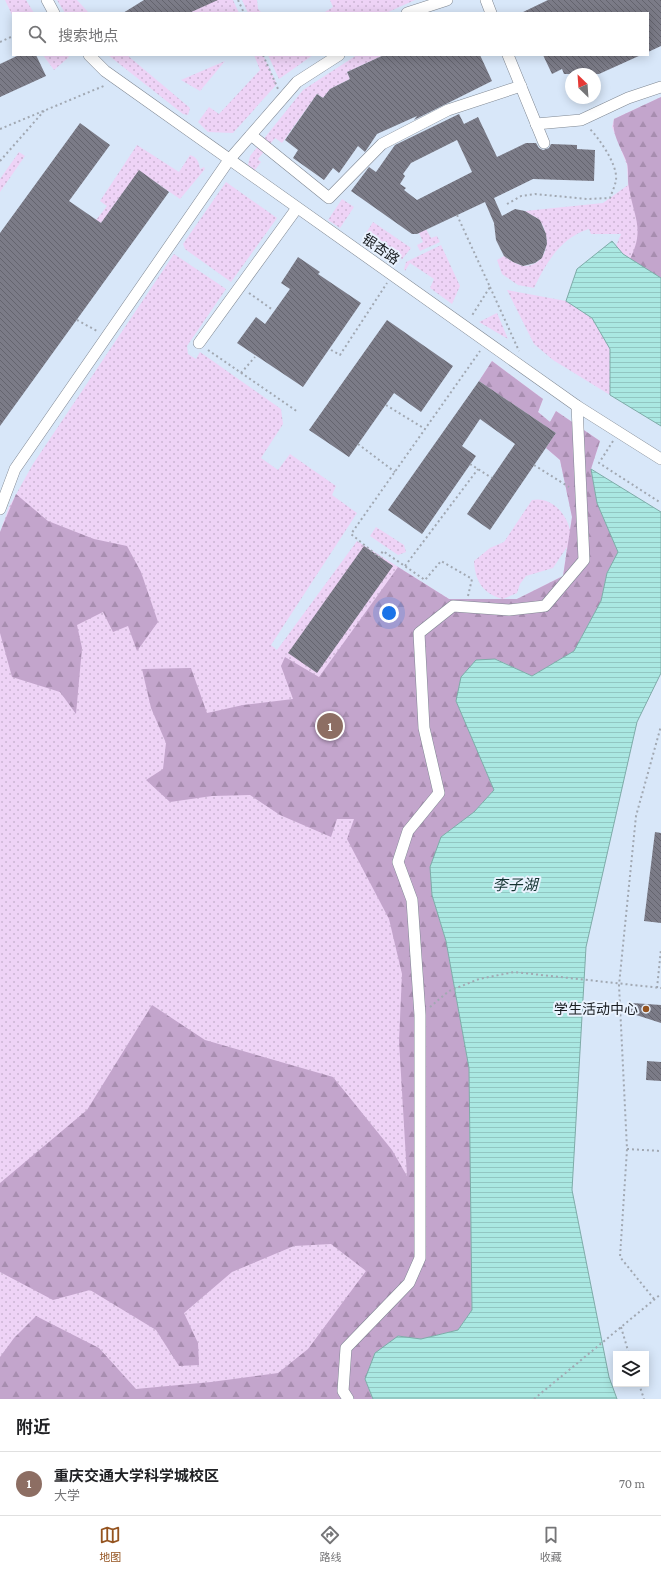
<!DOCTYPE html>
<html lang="zh">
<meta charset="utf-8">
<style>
:root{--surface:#fff;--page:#f6f6f6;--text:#202124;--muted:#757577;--line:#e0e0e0;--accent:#955420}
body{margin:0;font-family:"Crimson Pro","Noto Sans SC",serif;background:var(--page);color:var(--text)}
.controls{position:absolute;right:12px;bottom:12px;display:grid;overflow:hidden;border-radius:0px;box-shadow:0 2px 10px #0003}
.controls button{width:36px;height:36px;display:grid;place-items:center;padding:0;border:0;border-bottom:1px solid var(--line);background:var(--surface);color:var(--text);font:20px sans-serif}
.compass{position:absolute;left:565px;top:68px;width:36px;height:36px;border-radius:50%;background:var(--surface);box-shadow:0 2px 10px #0003;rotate:335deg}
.you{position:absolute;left:389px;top:613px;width:14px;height:14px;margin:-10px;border:3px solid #fff;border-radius:50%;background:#1a73e8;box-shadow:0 0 0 6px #1a73e833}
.badge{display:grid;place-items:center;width:26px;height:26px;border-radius:50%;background:var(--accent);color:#fff;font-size:13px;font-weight:700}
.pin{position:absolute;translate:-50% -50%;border:2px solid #fff;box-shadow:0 1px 4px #0006}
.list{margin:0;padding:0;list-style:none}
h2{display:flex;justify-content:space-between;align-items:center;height:52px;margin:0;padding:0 16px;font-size:17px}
h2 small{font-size:13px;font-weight:400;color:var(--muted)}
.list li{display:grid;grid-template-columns:26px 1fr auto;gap:12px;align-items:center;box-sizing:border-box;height:64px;padding:0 16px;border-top:1px solid var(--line)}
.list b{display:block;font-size:15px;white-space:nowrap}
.list p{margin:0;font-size:13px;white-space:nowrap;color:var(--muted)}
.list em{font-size:13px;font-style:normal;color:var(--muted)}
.icon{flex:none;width:22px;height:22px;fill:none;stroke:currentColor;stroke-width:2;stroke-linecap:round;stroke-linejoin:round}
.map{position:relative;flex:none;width:661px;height:1399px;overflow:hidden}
.search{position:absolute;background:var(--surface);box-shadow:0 2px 10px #0003;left:12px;right:12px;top:12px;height:44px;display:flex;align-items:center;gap:10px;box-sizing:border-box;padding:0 14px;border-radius:0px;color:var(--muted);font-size:15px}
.sheet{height:116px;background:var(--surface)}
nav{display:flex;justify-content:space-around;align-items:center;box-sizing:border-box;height:56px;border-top:1px solid var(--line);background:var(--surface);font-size:11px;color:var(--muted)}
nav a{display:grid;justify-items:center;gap:2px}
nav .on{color:var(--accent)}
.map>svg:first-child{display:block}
</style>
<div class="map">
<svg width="661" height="1399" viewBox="0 0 661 1399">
<defs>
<pattern id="grass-dots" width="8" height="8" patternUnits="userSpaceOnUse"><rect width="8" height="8" fill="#eed3f6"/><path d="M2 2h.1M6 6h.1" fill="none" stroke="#cbb5d3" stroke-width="1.8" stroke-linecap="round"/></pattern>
<pattern id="forest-firs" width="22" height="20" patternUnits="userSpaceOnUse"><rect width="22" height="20" fill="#c3a5cc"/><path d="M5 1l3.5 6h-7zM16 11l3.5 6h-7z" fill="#a78daf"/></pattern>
<pattern id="water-rules" width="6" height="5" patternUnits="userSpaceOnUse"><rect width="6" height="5" fill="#aae8e2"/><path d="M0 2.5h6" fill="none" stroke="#92c6c2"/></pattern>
<pattern id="building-back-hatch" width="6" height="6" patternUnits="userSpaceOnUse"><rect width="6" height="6" fill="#7b7b87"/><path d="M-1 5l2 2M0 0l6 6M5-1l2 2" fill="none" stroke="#64646e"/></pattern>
</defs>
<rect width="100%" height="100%" fill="#e9f2fe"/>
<path fill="#d8e7f9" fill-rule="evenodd" d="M0 0H661V1399H0ZM13 13H648V55H13ZM571 74H595V98H571ZM616 1354H646V1384H616Z"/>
<g fill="url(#grass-dots)">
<path d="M5 0H26L34 13H13V17Z"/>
<path d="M57 0H77L89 13H65Z"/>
<path d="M206 0H233L239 13H189Z"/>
<path d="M242 0H257L258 9 262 13H248Z"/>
<path d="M330 0H415L386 13H323L333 7Z"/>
<path d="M43 55H67L69 57 54 70Z"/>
<path d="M108 55H127L190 108 188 115 183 114Z"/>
<path d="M254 55H263L277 84 233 133 208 132 198 122 209 107 219 114 260 70Z"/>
<path d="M268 55H313L279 79Z"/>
<path d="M357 55H384L347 72 350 79 330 89 323 98 317 94 282 143 275 138 258 159 261 162 255 170 248 165 250 156 303 90Z"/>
<path d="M225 61 200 91 181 80Z"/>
<path d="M661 97V278L623 254 616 246 621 234H591L589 229C560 238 546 263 534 288L518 285 502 274 497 260 504 256C510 260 517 265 524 266 548 266 552 237 540 221 537 217 529 214 525 211L603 203 628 185 627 165 612 127 614 119Z"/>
<path d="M137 145 179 172 190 155C197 157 199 162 200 169L204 167 205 169 180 199 139 171 101 223 96 220 107 206 100 201Z"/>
<path d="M19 152 25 156 0 192V179Z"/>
<path d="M226 182 277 218 231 282 185 249 183 244Z"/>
<path d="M342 199 354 207 340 228 328 220Z"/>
<path d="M373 222 411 248 396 267 402 259 367 234 361 241Z"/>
<path d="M426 229 431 238 437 236 440 242 420 251 417 245 423 242 419 233Z"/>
<path d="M441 245 460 286 452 304 430 288 434 279 410 263 405 271 404 269 406 262Z"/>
<path d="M174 254 226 289 187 346 188 354 196 359 200 352 281 409 283 424 261 458 278 470 290 454 336 486 332 495 357 513 271 645 277 650 357 541 449 599H517L563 576 567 547 553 568 526 576 520 584 517 593 503 599C483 594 475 581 474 561L490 548 504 542 532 500C551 496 566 513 570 530L572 517 560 460 546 448 556 433 479 381 492 361 543 399 538 412 550 422 556 411 600 441 591 469 597 503 618 552 607 573 601 601 532 676 495 659 476 660 494 790 474 812 441 837 432 895 446 941 472 1310 365 1379 373 1399H0V532L9 507 33 464Z"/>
<path d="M507 290 566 301 592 318 610 349V395L553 360 534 344Z"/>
<path d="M497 313 508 339 479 322Z"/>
<path d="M376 527 404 545 406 552 398 555 370 536Z"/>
</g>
<g fill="url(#forest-firs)">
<path d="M661 97V278L630 259C645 229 634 218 629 188 627 180 629 171 627 163 622 149 611 134 614 119Z"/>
<path d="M492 361 543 399 538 412 550 422 556 411 600 441 591 469 597 503 618 552 607 573 601 601 574 651 532 676 496 659 456 701 494 790 473 813 441 837 432 895 446 941 469 1068 472 1310 458 1330 421 1339 398 1336 365 1379 373 1399H0V1357L14 1338 36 1316 99 1348 136 1389 211 1382 278 1373 308 1349 366 1271 331 1244 294 1246 232 1272 184 1313 198 1343 199 1365 179 1366 156 1330 90 1290 53 1300 0 1272V1183L87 1110 152 1005 205 1040 333 1077 392 1150 407 1176 399 1041 402 974 389 919 347 839 354 819H337L331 837 280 815 250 795 212 796 170 802 146 780 163 769 166 743 151 708 142 669 191 668 207 713 243 705 293 699 281 666 285 657 319 677 398 567 449 599H517L563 576 572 517 560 460 546 448 556 433 479 381Z"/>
<path d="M16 494 48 521 94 539 127 546 141 572 158 622 137 651 128 626 113 632 103 612 77 625 82 648 76 714 60 692 12 677 0 633V532Z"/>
</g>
<g fill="url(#water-rules)" stroke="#7eaba8">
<path d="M612 241 623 254 661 278V426L610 395V349L592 318 566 301 577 269Z"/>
<path d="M591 469 661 512V673L637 722 586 947 572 1190 609 1377 617 1399H373L365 1379 375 1353 398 1336 421 1339 458 1330 472 1310 469 1068 446 941 432 895 430 867 441 837 474 812 494 790 456 701 461 677 476 660 495 659 532 676 574 651 601 601 607 573 618 552 597 503Z"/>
</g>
<g fill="url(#building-back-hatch)" fill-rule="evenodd">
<path d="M144 0H218L189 13H123Z"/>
<path d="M548 0H661V46L648 52V13H521Z"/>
<path d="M19 55H36L46 76 0 97V64Z"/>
<path d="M384 55H480L492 81 414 120 417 116 377 134 365 152 358 146 339 173 333 168 324 180 293 158 298 150 285 140 317 94 323 98 330 89 350 79 347 72Z"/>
<path d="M543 55H641L599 74H564L562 69 552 74Z"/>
<path d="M459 114 464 124 478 117 497 157 526 143H536L539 148 543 150 549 148 551 144 577 145V149L595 150 594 181 533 179 494 198 502 216 515 209 525 211 540 220 546 234 547 244 542 258 535 263 523 266 513 262 504 256 496 240 494 223 485 202 417 234H412L351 191 369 167 376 172 395 145ZM457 140 472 172 417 200 404 190 406 188 400 184 405 176 403 174 411 163Z"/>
<path d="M80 123 110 145 69 201 101 223 139 170 169 192 0 426V233Z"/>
<path d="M298 257 320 272 318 274 361 303 303 387 237 343 256 317 265 324 290 289 281 283Z"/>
<path d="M387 320 453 366 421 412 394 393 349 457 309 430Z"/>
<path d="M479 381 556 433 490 530 467 514 515 444 480 419 462 446 476 456 422 534 388 510Z"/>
<path d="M364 546 393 566 317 673 288 653Z"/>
<path d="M655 832 661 833V923L644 921Z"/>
<path d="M632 1003 661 1005V1023L630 1013Z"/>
<path d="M647 1061 661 1062V1081L646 1080Z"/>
</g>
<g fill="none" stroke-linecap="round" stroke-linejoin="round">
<defs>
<g id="minor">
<path d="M47 0 54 13"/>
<path d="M486 0 491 13"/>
<path d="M407 13 447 0"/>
<path d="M89 55 105 71 577 406 661 459"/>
<path d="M508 55 544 143"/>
<path d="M536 124 581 120 628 98 661 87"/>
<path d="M251 135 329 198 382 144 448 110 521 86"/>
<path d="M199 343 297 208"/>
<path d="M0 509 15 469 229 160 297 82 339 55"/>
<path d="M348 1399 343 1391 346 1348 409 1283 420 1258V1015L412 900 398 862 408 831 439 793 424 728 419 633 453 606 509 610 545 606 584 560 577 406"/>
</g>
</defs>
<use href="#minor" stroke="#7f8792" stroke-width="12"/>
<g stroke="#a1a8b2" stroke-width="2" stroke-dasharray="2 3" stroke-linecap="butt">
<path d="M238 0 244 13"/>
<path d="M0 42 13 36"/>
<path d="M263 55 278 89"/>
<path d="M0 129 106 85"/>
<path d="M0 161 44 111"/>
<path d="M507 204 521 196 535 194 587 199 610 198C612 192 615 186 616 180 618 165 599 138 589 128"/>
<path d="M457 215 490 287 471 317"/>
<path d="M490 287 519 351"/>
<path d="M249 293 273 310"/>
<path d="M77 320 97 331"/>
<path d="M208 350 298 412"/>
<path d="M331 350 340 355 387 283"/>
<path d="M241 373 255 357"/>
<path d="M386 405 425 429"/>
<path d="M613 441 599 463 661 503"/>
<path d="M358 444 395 472"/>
<path d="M470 464 492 478"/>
<path d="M534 465 569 487"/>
<path d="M405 566 478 469"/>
<path d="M468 596 472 579 441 561 425 580 383 551 379 557 351 534 480 351"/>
<path d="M657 988 661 949"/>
<path d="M430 1007 449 991 479 979 514 972 661 988"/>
<path d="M627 1149 661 1151"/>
<path d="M654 1299 620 1257 627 1149 619 985 636 816 661 726"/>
<path d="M621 1327 629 1354"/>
<path d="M639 1384 644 1399"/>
<path d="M534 1399 661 1294"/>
</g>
<use href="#minor" stroke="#fff" stroke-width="11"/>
</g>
<circle fill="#955420" stroke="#e9f2fe" stroke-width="1.5" cx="646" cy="1009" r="4"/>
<g text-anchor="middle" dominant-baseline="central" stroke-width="4" stroke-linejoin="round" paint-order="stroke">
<g font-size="14" fill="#181c20" stroke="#e9f2fe">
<text transform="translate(381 249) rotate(35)">银杏路</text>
</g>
<g font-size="14" fill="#181c20" stroke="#e9f2fe" text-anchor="end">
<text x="638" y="1009">学生活动中心</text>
</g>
<g font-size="15" font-style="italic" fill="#143331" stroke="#e9f2fe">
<text x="515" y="885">李子湖</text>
</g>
</g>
</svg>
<div class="controls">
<button><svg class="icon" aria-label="layers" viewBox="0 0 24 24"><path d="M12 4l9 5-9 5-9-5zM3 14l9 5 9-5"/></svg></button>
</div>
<svg class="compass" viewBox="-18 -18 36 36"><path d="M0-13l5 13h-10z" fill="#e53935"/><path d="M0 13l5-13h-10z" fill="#757577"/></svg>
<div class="you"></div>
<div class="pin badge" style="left:330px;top:726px;background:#8d6e63">1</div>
<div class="search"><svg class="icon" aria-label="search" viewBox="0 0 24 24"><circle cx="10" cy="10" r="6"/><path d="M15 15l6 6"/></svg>搜索地点</div>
</div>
<section class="sheet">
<h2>附近<small></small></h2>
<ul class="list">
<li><span class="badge" style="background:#8d6e63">1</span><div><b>重庆交通大学科学城校区</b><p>大学</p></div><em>70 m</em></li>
</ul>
</section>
<nav>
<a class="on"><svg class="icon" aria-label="map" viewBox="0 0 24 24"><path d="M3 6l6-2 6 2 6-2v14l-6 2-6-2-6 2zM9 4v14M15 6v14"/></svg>地图</a>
<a><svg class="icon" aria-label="directions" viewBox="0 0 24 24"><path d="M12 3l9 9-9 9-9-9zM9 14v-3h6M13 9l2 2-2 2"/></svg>路线</a>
<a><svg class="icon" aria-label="saved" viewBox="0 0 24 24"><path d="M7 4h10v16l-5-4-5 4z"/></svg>收藏</a>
</nav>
